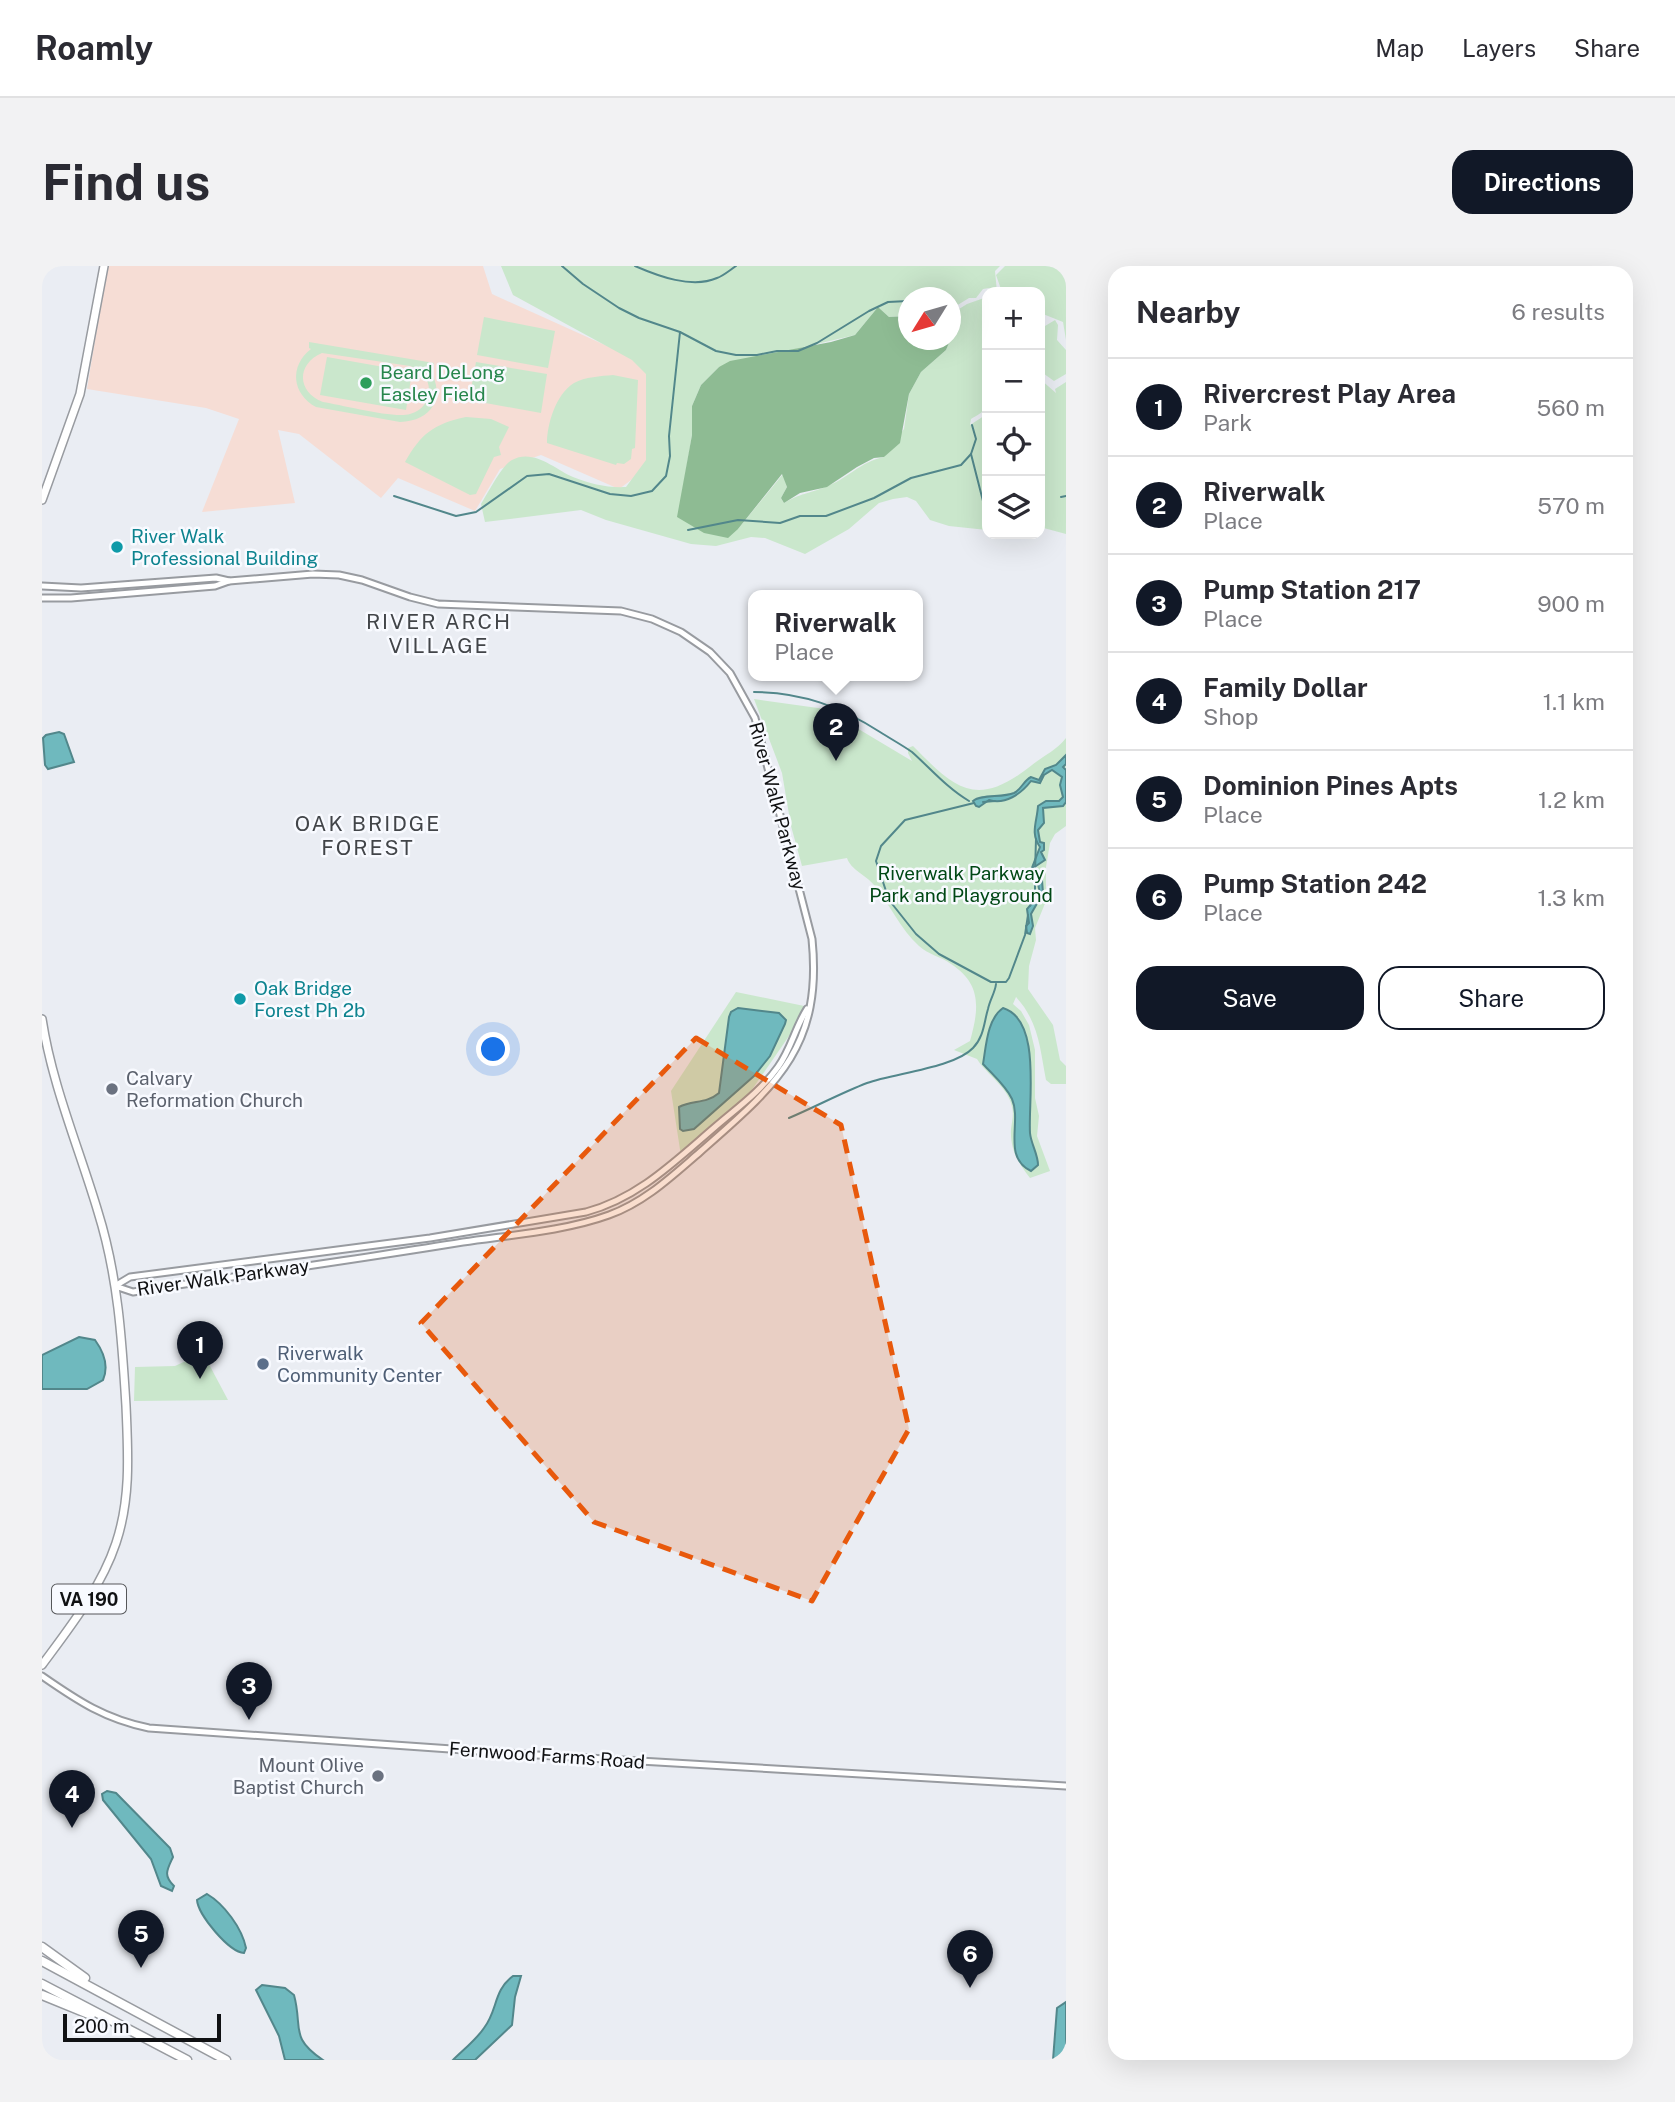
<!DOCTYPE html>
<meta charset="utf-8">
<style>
:root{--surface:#fff;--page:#f2f2f3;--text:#2b2b33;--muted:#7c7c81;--line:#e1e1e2;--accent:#111827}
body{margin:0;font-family:"Public Sans",sans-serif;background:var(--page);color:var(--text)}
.controls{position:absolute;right:21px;top:21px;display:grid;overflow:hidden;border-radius:14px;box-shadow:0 7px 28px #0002}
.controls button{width:63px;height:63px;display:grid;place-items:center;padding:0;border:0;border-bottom:2px solid var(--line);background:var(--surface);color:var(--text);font:35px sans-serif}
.compass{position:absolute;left:856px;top:21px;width:63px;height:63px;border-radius:50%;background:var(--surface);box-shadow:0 7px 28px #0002;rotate:233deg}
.scale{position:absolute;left:21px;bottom:18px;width:158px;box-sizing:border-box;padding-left:7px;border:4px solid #101113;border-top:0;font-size:19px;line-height:24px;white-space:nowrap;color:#101113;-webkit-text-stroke:5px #f8faff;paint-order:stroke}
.you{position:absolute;left:452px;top:784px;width:24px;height:24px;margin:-18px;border:5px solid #fff;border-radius:50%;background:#1a73e8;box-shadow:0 0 0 10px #1a73e833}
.badge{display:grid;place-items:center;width:46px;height:46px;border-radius:50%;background:var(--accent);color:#fff;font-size:23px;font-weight:700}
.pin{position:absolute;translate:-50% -58px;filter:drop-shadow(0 2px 4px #0008)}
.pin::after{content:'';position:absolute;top:37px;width:24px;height:21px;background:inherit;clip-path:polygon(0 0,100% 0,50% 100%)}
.popup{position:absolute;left:706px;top:324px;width:175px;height:91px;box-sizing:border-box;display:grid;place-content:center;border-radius:14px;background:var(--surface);filter:drop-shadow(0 2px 5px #0005);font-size:23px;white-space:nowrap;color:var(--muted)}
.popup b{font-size:26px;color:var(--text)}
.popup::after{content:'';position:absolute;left:50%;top:100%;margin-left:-14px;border:14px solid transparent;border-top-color:var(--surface)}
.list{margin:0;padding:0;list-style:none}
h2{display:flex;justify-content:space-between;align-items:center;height:91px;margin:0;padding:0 28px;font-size:30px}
h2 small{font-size:23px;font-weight:400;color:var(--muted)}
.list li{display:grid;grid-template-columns:46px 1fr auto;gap:21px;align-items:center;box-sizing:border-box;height:98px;padding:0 28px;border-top:2px solid var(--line)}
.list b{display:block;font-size:26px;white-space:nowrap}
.list p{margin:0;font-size:23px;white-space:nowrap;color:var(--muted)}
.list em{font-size:23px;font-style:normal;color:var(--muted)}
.actions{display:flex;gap:14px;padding:21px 28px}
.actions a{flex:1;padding:16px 0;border:2px solid var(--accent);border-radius:21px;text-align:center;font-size:24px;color:var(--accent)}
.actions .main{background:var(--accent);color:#fff}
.icon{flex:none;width:38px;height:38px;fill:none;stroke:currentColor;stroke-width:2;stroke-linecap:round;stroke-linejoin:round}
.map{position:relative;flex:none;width:1024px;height:1794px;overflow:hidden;border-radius:21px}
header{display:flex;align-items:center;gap:42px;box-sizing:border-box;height:98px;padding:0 35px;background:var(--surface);border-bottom:2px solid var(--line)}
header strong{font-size:33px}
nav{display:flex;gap:38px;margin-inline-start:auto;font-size:24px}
.intro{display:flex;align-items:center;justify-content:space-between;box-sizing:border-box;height:168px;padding:0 42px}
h1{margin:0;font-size:49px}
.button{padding:18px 32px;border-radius:21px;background:var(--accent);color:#fff;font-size:24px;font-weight:700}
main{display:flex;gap:42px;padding:0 42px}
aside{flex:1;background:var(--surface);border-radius:21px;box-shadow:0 7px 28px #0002}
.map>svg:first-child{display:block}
</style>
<header>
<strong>Roamly</strong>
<nav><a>Map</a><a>Layers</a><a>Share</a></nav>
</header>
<div class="intro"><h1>Find us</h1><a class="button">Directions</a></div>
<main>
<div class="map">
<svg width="1024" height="1794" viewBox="0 0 1024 1794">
<rect width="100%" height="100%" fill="#eaedf3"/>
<path fill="#f6ddd5" d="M65 0H441L450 28 616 103 604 203 577 223 499 189 458 203 433 245 356 212 339 232 257 168 236 164 253 237 160 246 197 153 164 142 45 123Z"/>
<g fill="#cae7cc" fill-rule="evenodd">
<path d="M459 0H958L953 5 955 26H952L947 22 941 23 934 32H927L914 40 917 43 925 38 942 32 945 24 947 26H945V123L941 128 945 131C945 146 940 146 929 153L928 159 945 148V264L907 260 888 254 874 235 865 231 851 233 837 237 807 263 763 288 723 272 709 271 674 280 649 278 564 254 539 244 443 256 439 238C446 227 460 199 470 194 491 182 513 203 531 211 549 218 565 222 584 221L604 194V108L590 94 471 29ZM866 32H908L909 50 911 49 916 56 904 84 879 106 867 128 862 163 842 191C819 195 804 214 783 221 766 228 759 227 742 237L739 232 745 221 741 208 696 263 636 251 650 169V140L659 119 677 101 813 69 836 41 847 51 866 50Z"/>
<path d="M963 0H1024V74L1021 56 1001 48 998 53V26H960L954 9Z"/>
<path d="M442 51 513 65 506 102 435 89Z"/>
<path d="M1013 54 1016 59 1015 74 1024 84V108L1012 115 998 105V63Z"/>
<path d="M267 76 392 97 391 103 388 104C404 131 390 155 358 156L274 141C250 128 247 100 269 83L267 82ZM280 87 368 100C379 104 387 112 387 124 387 135 380 145 368 148 353 153 300 139 281 136 255 126 254 98 280 87Z"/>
<path d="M285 91 370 106 364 144 278 129Z"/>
<path d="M434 96 505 108 499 147 427 134Z"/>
<path d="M571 109 596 114 593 182 590 183 589 193 582 198 575 197 574 199 505 177C505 158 514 128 532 117 543 111 559 110 571 109Z"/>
<path d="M998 113 1014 127 1013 123 1024 116V268L998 261Z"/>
<path d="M424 151 449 153 467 161 457 181 459 189 452 191 434 228 428 229 363 196C379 168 391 158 424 151Z"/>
<path d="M712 433 783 443 870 495 866 487V482L871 480C914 524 935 543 990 499 1001 490 1015 484 1024 472V489L1014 499 1024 496 1021 531 1017 535 1021 540 1024 536V560L1013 568 1008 577 1004 601V635L993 662 994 674 987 700 986 723 1011 759 1018 794 1024 800V818H1009L1004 814C998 783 997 756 974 731L971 738 979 745 987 759 993 784V832L997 850 995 870 1008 905 988 912C976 896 968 884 969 863 970 856 972 847 970 841 967 822 945 809 935 793L912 784 928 775C937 743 940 718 909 698 898 690 887 689 877 680 858 663 848 638 832 619 824 609 809 604 805 592L760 600 749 560 740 507Z"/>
<path d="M694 726 767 741 707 828 639 890 629 825Z"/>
<path d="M161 1087 186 1134 92 1135 93 1101 133 1100Z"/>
</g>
<path fill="#8ebb93" d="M836 41 847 51 866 50V74H908L909 50 917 52 916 56 904 84 879 106 867 128 858 177 842 191 832 192 815 201 785 221 758 227 742 237 739 232 745 221 740 208 696 263 686 272 662 267 635 251 650 169V140L659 119 677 101 688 95 789 76 813 69Z"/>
<g fill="#6fb9be" stroke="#52878b" stroke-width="2">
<path d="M17 466 22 468 32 496 6 503 3 499 1 472 4 469Z"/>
<path d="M1024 489V498L1021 501 1024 504V536L1021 540 1001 542 1002 557 996 564 998 576 1002 577V584L999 586 1003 594 991 602 1000 614 1001 627 989 648 991 660 988 668 985 667 984 660 987 657 985 643 998 628 995 612 988 607 998 581C988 567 995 556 996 540L1004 535H1017L1021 531 1018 519 1020 511 1010 504 1002 509 998 517 989 515C979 528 963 539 947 534L937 541 934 540 931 535C939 528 960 532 972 527 980 523 981 515 989 511L997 514 1003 503 1014 499Z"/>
<path d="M696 742 737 747 744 754 743 758 728 790 712 810 652 863 641 865 638 863 637 841C651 834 664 838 677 827L687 751 689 746Z"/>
<path d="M961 742C1000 754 986 835 988 867 989 878 996 888 996 899L989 905C960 891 980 856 970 833 964 820 951 809 941 798 944 781 945 753 961 742Z"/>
<path d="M37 1071 53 1074C61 1085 67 1100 61 1114L45 1123H0V1089Z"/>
<path d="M65 1525 74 1527 128 1582 131 1591C125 1604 121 1609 132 1620L130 1625 119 1620 109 1593 61 1534 60 1528Z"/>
<path d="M165 1628C182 1638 200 1662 204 1682L202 1687C187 1686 156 1649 155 1634Z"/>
<path d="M471 1710H479L473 1731 470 1759 433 1794H411C421 1784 434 1774 442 1762 456 1744 451 1725 471 1710Z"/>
<path d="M220 1719 243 1722 252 1729C261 1762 247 1771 281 1794H243L237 1770 214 1724Z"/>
<path d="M1024 1736V1794H1011L1015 1742Z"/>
</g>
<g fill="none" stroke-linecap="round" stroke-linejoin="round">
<g stroke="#52878b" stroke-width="2">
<path d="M520 0 541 18 577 42 597 52 638 66 674 85 694 89H715L735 85H756L775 77 827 45 846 36 866 35"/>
<path d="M593 0C616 10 650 23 675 12 681 10 688 4 694 0"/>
<path d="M930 159 934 173 929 188 941 235"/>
<path d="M352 230 414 250 434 246 485 210 507 208 568 228 589 230 610 225 624 210 628 190 627 170 638 66"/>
<path d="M1019 231 1024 230"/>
<path d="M646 264 696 254 738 257 758 250H784L832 232 869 212 919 199 929 188"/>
<path d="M712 426C760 426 799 441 838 466 849 473 860 479 870 486 889 503 905 522 927 535"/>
<path d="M941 536 953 535"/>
<path d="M932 537 863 554 839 580 834 595 847 634 874 668 897 688 949 716H964L967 712 983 669 986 649"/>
<path d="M993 606 994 573"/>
<path d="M988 640 993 627V612"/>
<path d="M747 852C773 841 799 827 825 817 853 807 912 802 931 782 942 771 942 756 946 743 948 733 953 727 954 718"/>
</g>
<defs>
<g id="minor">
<path d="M0 320 39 322 174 312 187 315"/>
<path d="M0 332H29L173 320 187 315 271 308 297 309 320 314 368 331 396 338 579 345 610 353 639 366 668 386 688 407 713 452 770 673C781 782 733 820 658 886 630 910 603 936 567 949 523 965 468 969 421 976 311 994 201 1009 91 1026L73 1020"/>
<path d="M73 1020 88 1011 388 972 544 946C596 932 632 896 673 861 695 842 719 825 736 801 749 783 753 762 765 743"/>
<path d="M0 1410C36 1435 63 1453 107 1462L495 1489 1024 1520"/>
</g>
<g id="major">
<path d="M0 234 38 128 62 0"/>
<path d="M0 753C10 819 37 882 56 946 76 1010 80 1074 84 1140 86 1187 89 1232 74 1277 59 1322 28 1361 0 1399"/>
</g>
<g id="highway">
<path d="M0 1681 43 1712"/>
<path d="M0 1695 184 1794"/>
<path d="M0 1718 145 1794"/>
<path d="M0 1729 49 1749"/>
</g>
</defs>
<use href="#minor" stroke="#989ba0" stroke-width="9"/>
<use href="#major" stroke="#989ba0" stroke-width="10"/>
<use href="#highway" stroke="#989ba0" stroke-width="11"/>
<use href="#minor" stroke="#fff" stroke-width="5"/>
<use href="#major" stroke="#fff" stroke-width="7"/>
<use href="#highway" stroke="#fff" stroke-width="8"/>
</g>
<path fill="#e8590c" fill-opacity="0.2" stroke="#e8590c" stroke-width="5" stroke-dasharray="14 9" stroke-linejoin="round" d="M654 772 799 859 867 1163 770 1335 552 1256 379 1057Z"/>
<circle fill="#2e9e5b" stroke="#f8faff" stroke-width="2.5" cx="324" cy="117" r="7"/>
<g fill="#0f9aa8" stroke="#f8faff" stroke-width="2.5">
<circle cx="75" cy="281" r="7"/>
<circle cx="198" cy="733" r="7"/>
</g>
<g fill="#6b7280" stroke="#f8faff" stroke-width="2.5">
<circle cx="70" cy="823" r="7"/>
<circle cx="336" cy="1510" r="7"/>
</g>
<circle fill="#5c6f8a" stroke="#f8faff" stroke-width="2.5" cx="221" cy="1098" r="7"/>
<g text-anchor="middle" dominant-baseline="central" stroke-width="5" stroke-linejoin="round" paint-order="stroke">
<rect fill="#f8faff" stroke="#56575a" stroke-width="2" x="10" y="1318.5" width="74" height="29" rx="5"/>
<g font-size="18" font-weight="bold" fill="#101113">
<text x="47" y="1333">VA 190</text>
</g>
<g font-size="19" fill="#27864d" stroke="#f8faff" text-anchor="start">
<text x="338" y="106">Beard DeLong<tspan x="338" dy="22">Easley Field</tspan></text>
</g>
<g font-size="19" fill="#0d838f" stroke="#f8faff" text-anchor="start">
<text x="89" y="270">River Walk<tspan x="89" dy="22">Professional Building</tspan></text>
<text x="212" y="722">Oak Bridge<tspan x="212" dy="22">Forest Ph 2b</tspan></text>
</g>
<g font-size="19" fill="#101113" stroke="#f8faff">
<text transform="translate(736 540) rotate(75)">River Walk Parkway</text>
<text transform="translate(181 1011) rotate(-8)">River Walk Parkway</text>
<text transform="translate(505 1489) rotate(4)">Fernwood Farms Road</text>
</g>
<g font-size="19" fill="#004815" stroke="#f8faff">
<text x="919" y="607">Riverwalk Parkway<tspan x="919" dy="22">Park and Playground</tspan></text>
</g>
<g font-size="19" fill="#5b616d" stroke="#f8faff" text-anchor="start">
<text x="84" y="812">Calvary<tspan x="84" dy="22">Reformation Church</tspan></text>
<text x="322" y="1499" text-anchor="end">Mount Olive<tspan x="322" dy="22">Baptist Church</tspan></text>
</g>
<g font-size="19" fill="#4e5e75" stroke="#f8faff" text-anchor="start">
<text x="235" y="1087">Riverwalk<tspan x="235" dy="22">Community Center</tspan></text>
</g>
<g font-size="21" letter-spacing="2" fill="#424549" stroke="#f8faff">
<text x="397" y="355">RIVER ARCH<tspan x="397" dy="24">VILLAGE</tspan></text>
<text x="326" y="557">OAK BRIDGE<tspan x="326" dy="24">FOREST</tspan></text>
</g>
</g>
</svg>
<div class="controls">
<button>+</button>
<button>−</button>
<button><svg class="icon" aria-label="locate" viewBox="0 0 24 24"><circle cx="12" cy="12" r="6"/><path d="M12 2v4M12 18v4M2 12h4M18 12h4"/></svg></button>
<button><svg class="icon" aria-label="layers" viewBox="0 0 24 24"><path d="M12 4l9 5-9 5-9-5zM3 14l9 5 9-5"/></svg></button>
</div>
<svg class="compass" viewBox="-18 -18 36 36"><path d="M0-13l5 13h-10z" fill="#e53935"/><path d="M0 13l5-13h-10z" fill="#7c7c81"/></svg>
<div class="scale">200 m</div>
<div class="you"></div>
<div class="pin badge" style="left:158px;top:1113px">1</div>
<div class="pin badge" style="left:794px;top:495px">2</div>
<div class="popup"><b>Riverwalk</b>Place</div>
<div class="pin badge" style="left:207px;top:1454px">3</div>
<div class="pin badge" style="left:30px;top:1562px">4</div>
<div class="pin badge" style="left:99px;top:1702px">5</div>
<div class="pin badge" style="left:928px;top:1722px">6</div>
</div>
<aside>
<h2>Nearby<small>6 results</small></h2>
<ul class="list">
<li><span class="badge">1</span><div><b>Rivercrest Play Area</b><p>Park</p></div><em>560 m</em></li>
<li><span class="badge">2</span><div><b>Riverwalk</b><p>Place</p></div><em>570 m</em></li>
<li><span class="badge">3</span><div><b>Pump Station 217</b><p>Place</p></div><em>900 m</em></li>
<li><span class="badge">4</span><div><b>Family Dollar</b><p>Shop</p></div><em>1.1 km</em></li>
<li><span class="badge">5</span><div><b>Dominion Pines Apts</b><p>Place</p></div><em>1.2 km</em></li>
<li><span class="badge">6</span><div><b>Pump Station 242</b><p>Place</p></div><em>1.3 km</em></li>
</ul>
<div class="actions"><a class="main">Save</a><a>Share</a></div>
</aside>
</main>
